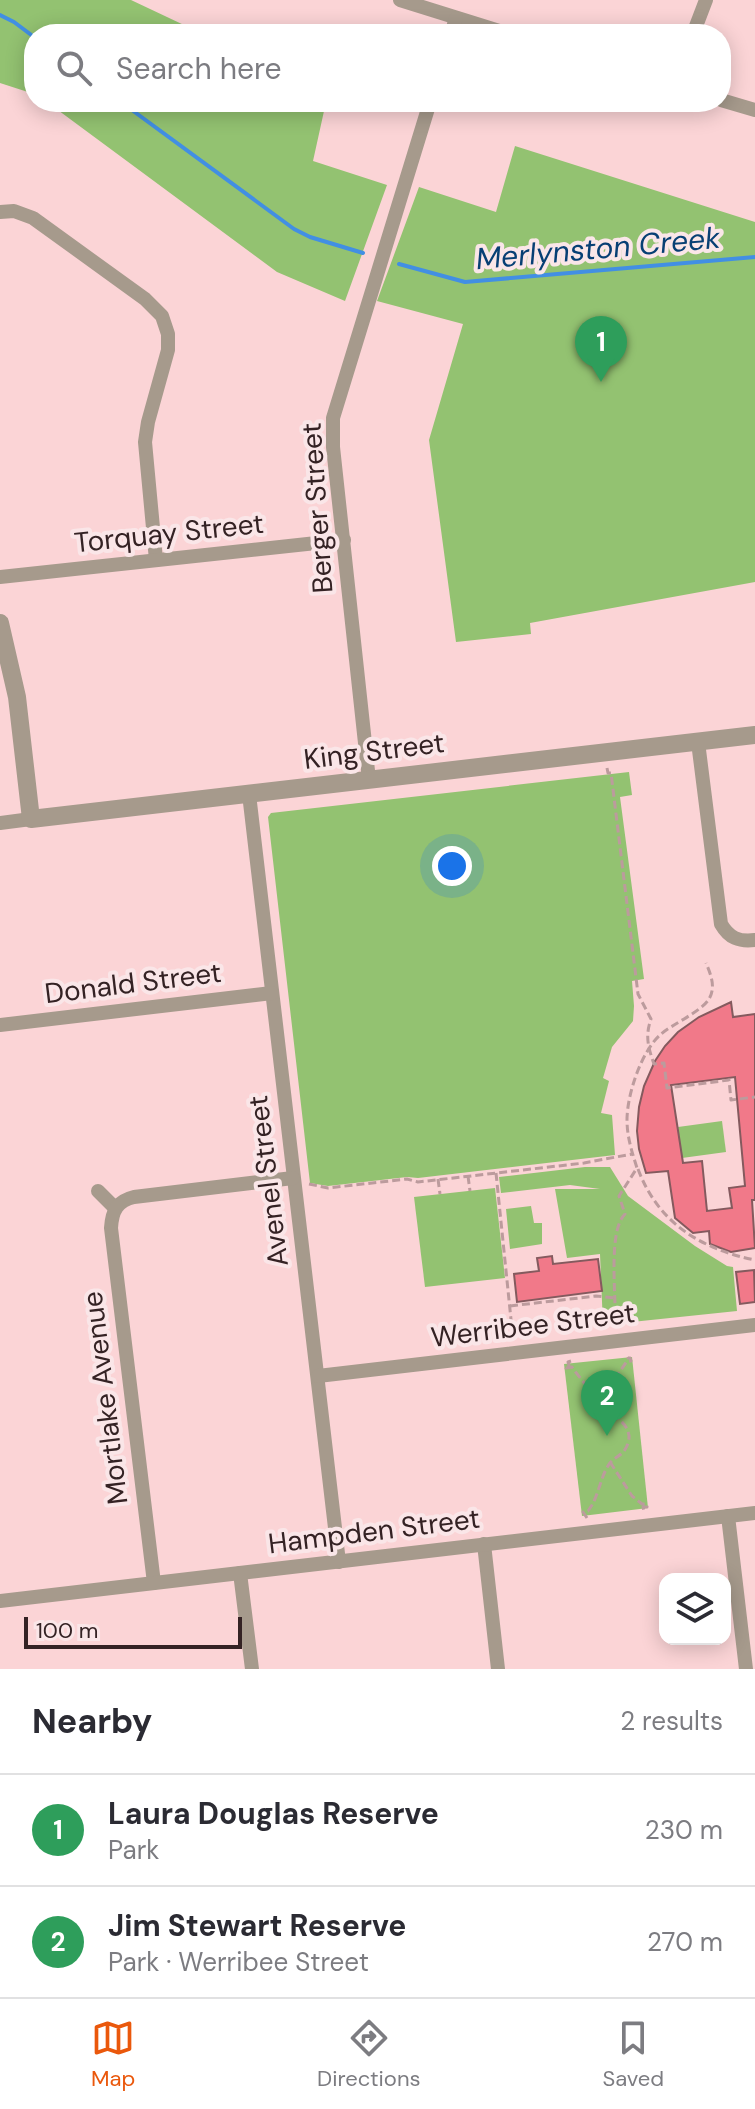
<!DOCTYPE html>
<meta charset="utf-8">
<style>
:root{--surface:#fff;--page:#f7f7f7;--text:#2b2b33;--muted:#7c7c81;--line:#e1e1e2;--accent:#ea580c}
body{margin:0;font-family:"DM Sans",sans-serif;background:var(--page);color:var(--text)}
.controls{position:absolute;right:24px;bottom:24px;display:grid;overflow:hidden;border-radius:16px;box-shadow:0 4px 20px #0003}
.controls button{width:72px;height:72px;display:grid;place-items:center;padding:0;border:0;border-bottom:2px solid var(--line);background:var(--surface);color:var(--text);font:40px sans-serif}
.scale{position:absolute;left:24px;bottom:20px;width:218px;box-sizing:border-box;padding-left:8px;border:4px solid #342224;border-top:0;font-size:22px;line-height:28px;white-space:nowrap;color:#342224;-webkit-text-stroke:6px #fae6e8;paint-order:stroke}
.you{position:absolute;left:452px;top:866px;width:28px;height:28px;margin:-20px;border:6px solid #fff;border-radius:50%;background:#1a73e8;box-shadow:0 0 0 12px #1a73e833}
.badge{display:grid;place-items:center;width:52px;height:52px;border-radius:50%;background:var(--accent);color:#fff;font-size:26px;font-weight:700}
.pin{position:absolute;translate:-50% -66px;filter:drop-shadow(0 2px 4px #0008)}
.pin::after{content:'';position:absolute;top:42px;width:28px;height:24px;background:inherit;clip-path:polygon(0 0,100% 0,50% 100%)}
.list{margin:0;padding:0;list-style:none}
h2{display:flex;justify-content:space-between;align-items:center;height:104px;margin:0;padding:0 32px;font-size:34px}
h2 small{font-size:26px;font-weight:400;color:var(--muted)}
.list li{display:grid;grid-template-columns:52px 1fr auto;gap:24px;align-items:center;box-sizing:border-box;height:112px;padding:0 32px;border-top:2px solid var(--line)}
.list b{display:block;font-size:30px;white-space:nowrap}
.list p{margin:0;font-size:26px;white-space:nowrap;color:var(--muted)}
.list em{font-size:26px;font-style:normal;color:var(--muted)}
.icon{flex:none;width:44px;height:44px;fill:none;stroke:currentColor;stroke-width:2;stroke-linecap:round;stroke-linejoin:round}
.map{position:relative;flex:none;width:755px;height:1669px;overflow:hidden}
.search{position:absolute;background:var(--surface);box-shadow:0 4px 20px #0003;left:24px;right:24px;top:24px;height:88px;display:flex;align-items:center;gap:20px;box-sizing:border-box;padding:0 28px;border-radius:32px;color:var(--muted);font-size:30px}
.sheet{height:328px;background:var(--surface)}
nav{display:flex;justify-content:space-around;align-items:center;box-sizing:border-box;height:112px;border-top:2px solid var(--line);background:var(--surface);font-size:22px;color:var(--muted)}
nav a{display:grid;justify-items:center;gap:4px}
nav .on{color:var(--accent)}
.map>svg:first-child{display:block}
</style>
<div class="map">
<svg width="755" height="1669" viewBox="0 0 755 1669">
<rect width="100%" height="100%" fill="#fbd4d6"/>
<g fill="#93c271">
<path d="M0 0H131L203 34H34V94L0 83Z"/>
<path d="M47 102H326L313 161 387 185 345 301 277 272Z"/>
<path d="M515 146 755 222V582L530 623 531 634 456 642 429 440 463 324 377 301 419 187 496 212Z"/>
<path d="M629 772 632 795 620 797 644 979 632 981 634 1006 633 1021 612 1047 603 1078 609 1081 601 1113 612 1115 615 1155 418 1178 407 1177 328 1186 310 1183 268 817 271 813Z"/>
<path d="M722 1121 726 1152 682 1158 678 1127Z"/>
<path d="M585 1167H610L628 1196 695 1246 727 1266 733 1267 737 1311 603 1325 600 1254 567 1258 555 1189H600L570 1185 501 1193 499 1177Z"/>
<path d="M495 1188 505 1278 425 1287 414 1197Z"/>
<path d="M531 1206 534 1223H542V1244L510 1249 506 1209Z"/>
<path d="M632 1357 648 1508 582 1516 564 1364Z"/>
</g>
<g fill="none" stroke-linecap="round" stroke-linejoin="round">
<g stroke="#428fe3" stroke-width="4">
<path d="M0 15 14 22 34 37"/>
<path d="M121 102 294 229 310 237 363 253"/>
<path d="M399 264 465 282 755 257"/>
</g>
</g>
<g fill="#f17989" stroke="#845a5e" stroke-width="2" fill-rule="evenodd">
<path d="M731 1002 733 1017 755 1014V1200H752L755 1248 731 1252 710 1244 709 1231 693 1233 675 1218 668 1171 646 1173 639 1149 637 1131 639 1107 644 1086 655 1061 665 1046 678 1032 699 1017ZM735 1077 745 1186 729 1188 732 1208 707 1211 702 1161 683 1163 671 1085Z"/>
<path d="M552 1256 553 1264 598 1259 602 1291 517 1302 514 1274 539 1271 537 1258Z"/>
<path d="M754 1270 755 1302 740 1304 736 1272Z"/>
</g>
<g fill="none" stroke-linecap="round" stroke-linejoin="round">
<g stroke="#bc9b9d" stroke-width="3" stroke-dasharray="8 4" stroke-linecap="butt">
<path d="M607 768 608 773H611L638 994 651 1019C645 1036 648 1047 654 1064L664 1063 667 1088 729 1080 731 1100 755 1097"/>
<path d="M638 1169C658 1223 701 1249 755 1260"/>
<path d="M496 1173 513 1339"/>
<path d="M468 1176 470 1191"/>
<path d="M438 1179 440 1194"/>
<path d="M309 1184 328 1188 407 1179 418 1182 584 1163 632 1154"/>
<path d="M510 1306 596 1296 615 1298"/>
<path d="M615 1327C617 1300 607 1232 625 1214L619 1196 637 1168C632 1152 627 1137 627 1120 627 1095 641 1052 660 1035 672 1024 701 1012 709 999 716 987 711 975 706 963"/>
<path d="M571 1361 568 1362 569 1365H566V1368L572 1367 574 1370 589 1389 601 1411 606 1410"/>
<path d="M610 1462 632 1496 642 1504H647V1507H643L644 1511H642"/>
<path d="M587 1518 583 1512 588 1511 592 1505C599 1493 601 1475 610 1463 614 1458 620 1456 624 1451 638 1431 620 1419 606 1410L614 1380 627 1361H631L630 1358H628L626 1355"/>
</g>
<g stroke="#a69a8c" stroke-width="14">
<path d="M400 0 509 34"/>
<path d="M451 34 456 18"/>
<path d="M693 34 706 0"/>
<path d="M721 100 755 110"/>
<path d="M0 212 14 211 33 218 145 299 162 316 168 334V350L148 422 145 442 156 560"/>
<path d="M0 577 344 540"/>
<path d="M698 742 721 924C729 938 739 942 755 940"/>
<path d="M369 780 333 447V418L430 102"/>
<path d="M249 794 339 1562"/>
<path d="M0 823 31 819"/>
<path d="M0 1025 272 993"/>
<path d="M98 1191 115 1208"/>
<path d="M318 1376 755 1325"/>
<path d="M728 1516 746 1669"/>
<path d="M484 1544 498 1669"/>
<path d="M240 1573 252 1669"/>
<path d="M154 1583 111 1228C112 1211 117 1201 134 1197L293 1178"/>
<path d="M0 1601 755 1513"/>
</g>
<path stroke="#a69a8c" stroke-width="18" d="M0 623 17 697 31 819 755 735"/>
</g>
<g text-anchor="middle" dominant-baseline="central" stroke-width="8" stroke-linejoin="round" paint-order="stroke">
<g font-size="28" fill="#342224" stroke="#fae6e8">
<text transform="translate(317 508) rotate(-94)">Berger Street</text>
<text transform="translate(169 533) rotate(-6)">Torquay Street</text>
<text transform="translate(374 751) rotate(-7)">King Street</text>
<text transform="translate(133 983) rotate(-7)">Donald Street</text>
<text transform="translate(268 1181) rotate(-97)">Avenel Street</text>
<text transform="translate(533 1325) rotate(-7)">Werribee Street</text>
<text transform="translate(105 1398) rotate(-97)">Mortlake Avenue</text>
<text transform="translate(374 1531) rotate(-7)">Hampden Street</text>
</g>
<g font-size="30" font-style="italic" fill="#073f74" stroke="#fae6e8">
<text transform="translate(598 248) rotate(-5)">Merlynston Creek</text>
</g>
</g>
</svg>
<div class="controls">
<button><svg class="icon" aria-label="layers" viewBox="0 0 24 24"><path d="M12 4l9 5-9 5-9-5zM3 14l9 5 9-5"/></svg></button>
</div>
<div class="scale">100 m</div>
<div class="you"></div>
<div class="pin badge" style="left:601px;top:382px;background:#2e9e5b">1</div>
<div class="pin badge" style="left:607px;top:1436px;background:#2e9e5b">2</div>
<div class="search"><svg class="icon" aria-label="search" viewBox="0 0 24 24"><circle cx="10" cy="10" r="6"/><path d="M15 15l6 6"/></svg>Search here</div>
</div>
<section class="sheet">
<h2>Nearby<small>2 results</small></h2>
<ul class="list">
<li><span class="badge" style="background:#2e9e5b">1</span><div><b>Laura Douglas Reserve</b><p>Park</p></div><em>230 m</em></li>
<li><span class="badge" style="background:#2e9e5b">2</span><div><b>Jim Stewart Reserve</b><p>Park · Werribee Street</p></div><em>270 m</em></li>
</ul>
</section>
<nav>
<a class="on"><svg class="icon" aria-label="map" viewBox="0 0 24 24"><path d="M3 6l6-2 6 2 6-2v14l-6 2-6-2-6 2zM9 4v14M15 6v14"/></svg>Map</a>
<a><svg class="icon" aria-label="directions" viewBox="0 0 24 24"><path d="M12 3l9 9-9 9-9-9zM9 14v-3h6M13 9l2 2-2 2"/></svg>Directions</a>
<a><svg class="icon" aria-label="saved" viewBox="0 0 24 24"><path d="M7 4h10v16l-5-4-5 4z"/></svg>Saved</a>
</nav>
